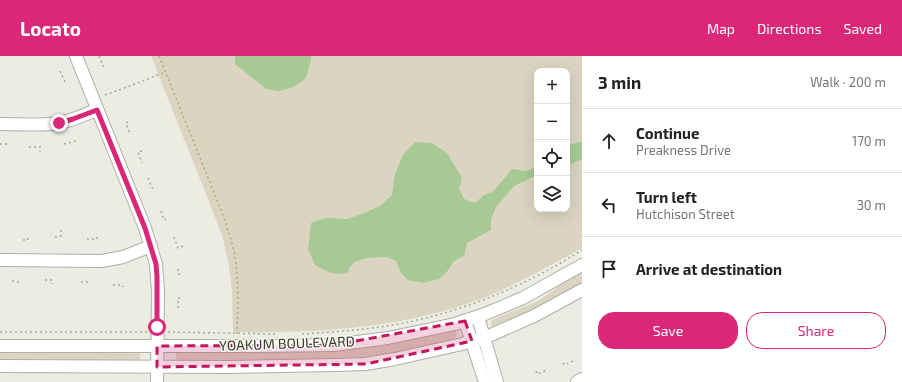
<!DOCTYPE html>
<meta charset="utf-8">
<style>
:root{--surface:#fff;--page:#f2f2f2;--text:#222;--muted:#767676;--line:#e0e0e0;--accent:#db2777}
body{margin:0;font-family:"Exo 2",sans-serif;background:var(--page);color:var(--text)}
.controls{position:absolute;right:12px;top:12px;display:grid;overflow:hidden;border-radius:8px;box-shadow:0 4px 16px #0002}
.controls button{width:36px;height:36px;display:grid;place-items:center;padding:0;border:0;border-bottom:1px solid var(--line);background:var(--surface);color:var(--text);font:20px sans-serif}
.stop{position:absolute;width:12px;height:12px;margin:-9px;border:3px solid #db2777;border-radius:50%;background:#fff}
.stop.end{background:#db2777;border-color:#fff;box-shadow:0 1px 4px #0008}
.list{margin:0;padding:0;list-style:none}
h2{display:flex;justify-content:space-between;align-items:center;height:52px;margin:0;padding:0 16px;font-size:17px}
h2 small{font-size:13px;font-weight:400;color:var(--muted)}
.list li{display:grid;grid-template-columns:26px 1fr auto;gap:12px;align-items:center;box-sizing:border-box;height:64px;padding:0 16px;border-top:1px solid var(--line)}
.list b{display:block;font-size:15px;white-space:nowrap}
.list p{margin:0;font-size:13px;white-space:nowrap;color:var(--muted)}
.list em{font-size:13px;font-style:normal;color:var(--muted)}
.actions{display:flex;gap:8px;padding:12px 16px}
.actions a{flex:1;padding:9px 0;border:1px solid var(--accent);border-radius:16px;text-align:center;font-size:14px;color:var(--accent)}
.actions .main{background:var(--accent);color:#fff}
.icon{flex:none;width:22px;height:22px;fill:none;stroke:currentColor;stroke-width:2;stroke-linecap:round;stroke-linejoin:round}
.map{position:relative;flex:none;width:582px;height:326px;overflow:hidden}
header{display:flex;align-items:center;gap:24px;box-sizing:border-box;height:56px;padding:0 20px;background:var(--accent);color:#fff}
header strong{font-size:19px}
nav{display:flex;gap:22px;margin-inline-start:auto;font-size:14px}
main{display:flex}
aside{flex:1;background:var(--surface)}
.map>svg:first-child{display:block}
</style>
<header>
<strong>Locato</strong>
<nav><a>Map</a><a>Directions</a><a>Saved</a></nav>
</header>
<main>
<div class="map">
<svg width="582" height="326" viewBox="0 0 582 326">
<rect width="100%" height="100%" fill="#ecece5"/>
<g fill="#dad4c0" fill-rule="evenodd">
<path d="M151 0H582V192C546 212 509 233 470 247 394 273 313 277 233 276L232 233 229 211 223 182 208 143ZM537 15H567V153H537Z"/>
<path d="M582 214V228L545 249 496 271 492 270 490 268 492 264 538 245 551 236Z"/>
<path d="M455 274C458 278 457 281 453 284L407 296 372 302 332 306 178 305 176 301V296L179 294 223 293Z"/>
<path d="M0 293 139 296C141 299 141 303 138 305L0 306Z"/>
</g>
<g fill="#a7ca94">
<path d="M235 0H311V3L306 22 294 31 279 35 266 33 235 8Z"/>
<path d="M582 85V103L567 110V90Z"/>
<path d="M415 86 432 87 447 97 462 122 459 133 464 143 475 147 484 139 493 136 512 113 525 115 537 111V119L514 130 496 151 491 163V174L467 187 464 200 454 205 446 217 439 223 423 227 408 224 401 217 396 205 387 201 367 202 354 206 349 212 348 216C334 221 327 215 315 209L308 193 311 167 325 162 347 163 362 158 380 150 392 139 395 118 403 99Z"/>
</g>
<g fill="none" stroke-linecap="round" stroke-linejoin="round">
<defs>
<g id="minor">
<path d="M76 0 145 172 156 208 158 235 157 326"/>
<path d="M0 68C19 68 40 70 59 67 72 65 85 58 97 54"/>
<path d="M0 204 102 205 123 201 151 190"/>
<path d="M478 261 497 326"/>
<path d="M465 265 485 326"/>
<path d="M0 290H260L334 289 388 282 455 268 485 258 523 242 582 209"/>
<path d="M0 310 228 311 337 309 366 308 395 303 462 288 484 282 534 260 582 234"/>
<path d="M577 326 582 323"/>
</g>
</defs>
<use href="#minor" stroke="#aeb0a4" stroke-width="14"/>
<g stroke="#a6ac89" stroke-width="1.5" stroke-dasharray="2 3" stroke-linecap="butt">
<path d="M99 0 103 10 105 9"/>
<path d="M159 0 223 159C227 171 231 183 234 195 239 222 238 250 237 278"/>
<path d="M60 15 65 26 63 27"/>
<path d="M105 39 138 27 165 16"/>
<path d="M128 66 126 67 130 78"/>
<path d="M0 88H7V89"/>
<path d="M64 88 76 85V87"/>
<path d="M29 91H40V96"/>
<path d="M142 95 138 96 142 107"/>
<path d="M148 122 153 134 155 133"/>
<path d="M161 155 164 164 167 163"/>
<path d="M55 181 61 180V173"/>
<path d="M174 181 178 192 184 190"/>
<path d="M87 183H97V181"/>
<path d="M23 184H28V182"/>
<path d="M178 213V218H180"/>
<path d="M45 224H52V228"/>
<path d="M12 225 18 226V227"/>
<path d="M81 226H89V228"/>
<path d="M113 229H122L123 231"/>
<path d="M178 252V242H180"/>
<path d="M0 276H148"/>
<path d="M168 276 276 278"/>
<path d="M302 278C332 276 363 274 393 269 460 257 524 231 582 194"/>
<path d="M563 307 564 309 573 305"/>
<path d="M536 315 537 318 547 314"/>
</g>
<use href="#minor" stroke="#fff" stroke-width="12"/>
</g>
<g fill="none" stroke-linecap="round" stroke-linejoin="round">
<path stroke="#db2777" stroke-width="5" d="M59 67 73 63 97 54 145 172 156 208 157 221V271"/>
</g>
<path fill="#c2185b" fill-opacity="0.2" stroke="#c2185b" stroke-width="3" stroke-dasharray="8 5" stroke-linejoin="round" d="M465 265 472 285 366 308 157 311V290L334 289Z"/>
<g text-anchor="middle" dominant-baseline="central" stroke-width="3" stroke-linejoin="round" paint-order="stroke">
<g font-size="14" fill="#373c26" stroke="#f9f9f5">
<text transform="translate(287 287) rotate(-2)">YOAKUM BOULEVARD</text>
</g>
</g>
</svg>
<div class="controls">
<button>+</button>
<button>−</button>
<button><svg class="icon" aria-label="locate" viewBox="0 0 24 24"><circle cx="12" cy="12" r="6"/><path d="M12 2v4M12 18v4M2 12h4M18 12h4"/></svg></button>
<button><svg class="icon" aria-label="layers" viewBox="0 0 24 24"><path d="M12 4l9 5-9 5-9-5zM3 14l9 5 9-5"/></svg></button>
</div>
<div class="stop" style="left:157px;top:271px"></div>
<div class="stop end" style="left:59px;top:67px"></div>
</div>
<aside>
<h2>3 min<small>Walk · 200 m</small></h2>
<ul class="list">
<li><svg class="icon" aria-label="ahead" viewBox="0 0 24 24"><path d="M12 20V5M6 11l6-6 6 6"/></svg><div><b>Continue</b><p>Preakness Drive</p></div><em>170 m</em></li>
<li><svg class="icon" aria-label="left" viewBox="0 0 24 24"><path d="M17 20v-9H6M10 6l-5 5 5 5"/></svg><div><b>Turn left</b><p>Hutchison Street</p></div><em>30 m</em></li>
<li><svg class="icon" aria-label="arrive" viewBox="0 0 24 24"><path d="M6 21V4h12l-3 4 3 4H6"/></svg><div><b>Arrive at destination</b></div></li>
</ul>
<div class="actions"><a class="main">Save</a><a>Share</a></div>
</aside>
</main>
